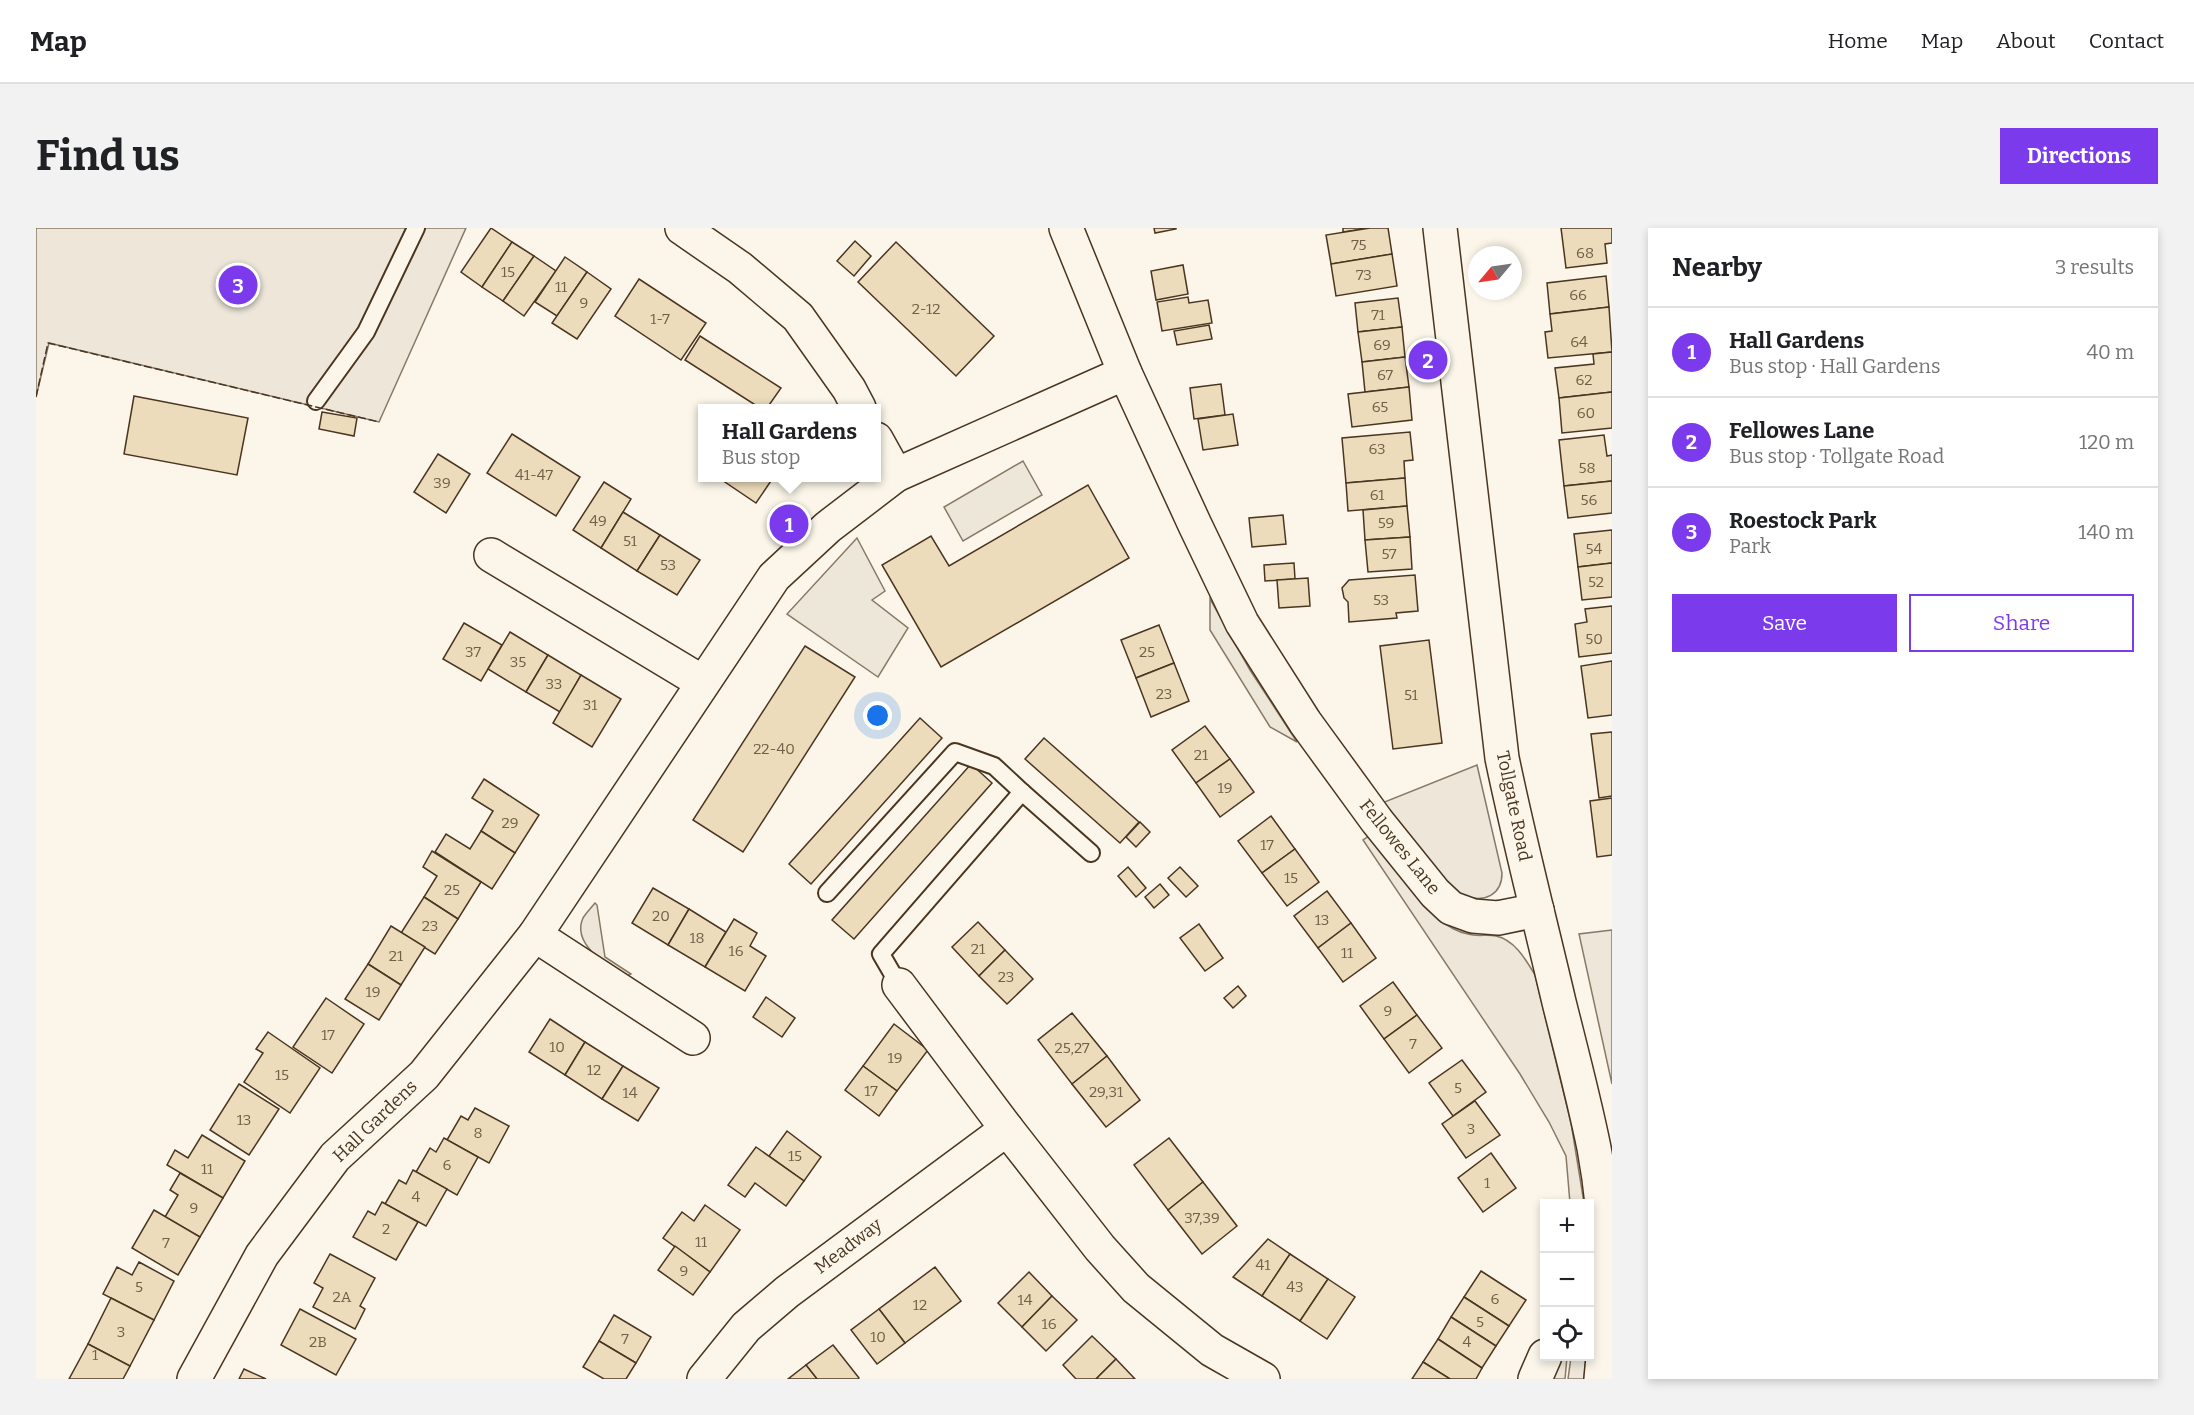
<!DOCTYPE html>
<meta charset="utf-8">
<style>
:root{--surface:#fff;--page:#f2f2f2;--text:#202124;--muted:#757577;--line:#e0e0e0;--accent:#7c3aed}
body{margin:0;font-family:Bitter,serif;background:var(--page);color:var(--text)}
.controls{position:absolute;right:18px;bottom:18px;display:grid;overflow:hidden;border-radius:0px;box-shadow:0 3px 9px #0003}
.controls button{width:54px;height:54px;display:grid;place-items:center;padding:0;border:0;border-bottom:2px solid var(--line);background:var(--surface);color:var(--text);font:30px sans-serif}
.compass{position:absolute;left:1432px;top:18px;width:54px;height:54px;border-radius:50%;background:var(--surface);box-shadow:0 3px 9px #0003;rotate:241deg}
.you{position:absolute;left:842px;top:488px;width:21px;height:21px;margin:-15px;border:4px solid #fff;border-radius:50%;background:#1a73e8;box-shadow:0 0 0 9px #1a73e833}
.badge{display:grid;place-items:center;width:39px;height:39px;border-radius:50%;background:var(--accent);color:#fff;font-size:20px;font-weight:700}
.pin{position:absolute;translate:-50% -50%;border:3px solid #fff;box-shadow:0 2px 6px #0006}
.popup{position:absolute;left:662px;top:176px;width:183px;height:78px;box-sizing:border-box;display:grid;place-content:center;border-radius:0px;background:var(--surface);filter:drop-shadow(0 2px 4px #0005);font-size:20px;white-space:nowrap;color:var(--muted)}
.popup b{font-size:22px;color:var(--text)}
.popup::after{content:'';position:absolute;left:50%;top:100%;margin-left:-12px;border:12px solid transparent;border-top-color:var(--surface)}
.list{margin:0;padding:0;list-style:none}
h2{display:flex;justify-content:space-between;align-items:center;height:78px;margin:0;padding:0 24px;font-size:26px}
h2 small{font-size:20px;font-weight:400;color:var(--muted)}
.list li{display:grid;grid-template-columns:39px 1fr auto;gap:18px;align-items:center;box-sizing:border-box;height:90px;padding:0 24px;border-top:2px solid var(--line)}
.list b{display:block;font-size:22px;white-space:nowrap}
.list p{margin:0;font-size:20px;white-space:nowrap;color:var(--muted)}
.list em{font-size:20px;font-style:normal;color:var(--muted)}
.actions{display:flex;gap:12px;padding:18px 24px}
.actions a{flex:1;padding:14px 0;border:2px solid var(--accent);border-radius:0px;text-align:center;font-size:21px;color:var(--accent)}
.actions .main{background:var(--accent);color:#fff}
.icon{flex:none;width:33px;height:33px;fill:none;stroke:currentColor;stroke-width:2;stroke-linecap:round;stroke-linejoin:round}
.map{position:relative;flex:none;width:1576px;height:1151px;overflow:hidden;border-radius:0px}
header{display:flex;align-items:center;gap:36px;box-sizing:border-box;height:84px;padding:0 30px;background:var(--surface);border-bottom:2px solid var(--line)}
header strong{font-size:28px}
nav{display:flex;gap:33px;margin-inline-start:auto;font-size:21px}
.intro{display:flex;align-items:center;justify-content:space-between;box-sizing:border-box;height:144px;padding:0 36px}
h1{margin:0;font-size:42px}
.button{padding:15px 27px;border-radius:0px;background:var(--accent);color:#fff;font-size:21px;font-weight:700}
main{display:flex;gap:36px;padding:0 36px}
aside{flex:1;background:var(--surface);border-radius:0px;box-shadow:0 3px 9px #0003}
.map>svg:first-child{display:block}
</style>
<header>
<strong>Map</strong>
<nav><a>Home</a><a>Map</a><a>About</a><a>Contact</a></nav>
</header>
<div class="intro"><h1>Find us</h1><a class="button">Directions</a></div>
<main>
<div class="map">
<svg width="1576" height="1151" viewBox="0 0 1576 1151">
<rect width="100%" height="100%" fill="#fbf6e9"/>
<g fill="#ede6d9" stroke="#887966" stroke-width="1.5">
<path d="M0 0H430L343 194 13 115 0 169Z"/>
<path d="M1441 537 1466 645C1466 667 1448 675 1429 668 1423 666 1418 660 1413 656L1346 575Z"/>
<path d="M1333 608 1403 692C1412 698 1421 704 1432 706 1441 709 1451 706 1460 708 1479 712 1490 732 1499 747L1535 895 1548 975H1534L1530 928 1513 894 1484 846 1327 612Z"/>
<path d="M559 675 561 677 569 729 595 746 589 749C572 738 535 716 547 690 550 685 555 680 559 675Z"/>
<path d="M1576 702V856L1543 706Z"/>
<path d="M1525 1129H1531L1529 1151H1512Z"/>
<path d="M1535 1129H1550L1548 1151H1532Z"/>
</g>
<g fill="#ede7d9" stroke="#887966" stroke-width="1.5">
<path d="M987 233 1006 267 927 313 908 279Z"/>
<path d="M821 310 849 363 836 372 872 400 842 449 751 386Z"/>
<path d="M1174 371 1214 442 1261 514 1234 499 1174 402Z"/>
</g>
<g fill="#ecdcbc" stroke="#4a3520" stroke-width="1.5">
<path d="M455 0 476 14 446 59 425 44Z"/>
<path d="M1118 0H1140V1L1119 5Z"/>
<path d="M1307 0H1334L1307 4Z"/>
<path d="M1334 0H1352L1356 26 1295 36 1290 7Z"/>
<path d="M1525 0H1576V15L1569 16 1571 35 1530 40Z"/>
<path d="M819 13 835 28 818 48 801 33Z"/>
<path d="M476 14 498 28 467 73 446 59Z"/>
<path d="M860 14 958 108 920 148 822 54Z"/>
<path d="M1356 26 1361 58 1300 68 1295 36Z"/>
<path d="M498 28 520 43 488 88 467 73Z"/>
<path d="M529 29 551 44 521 88 499 74Z"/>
<path d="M1147 37 1152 66 1120 72 1115 43Z"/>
<path d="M551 44 575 61 541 111 516 95Z"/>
<path d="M1570 48 1573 79 1514 86 1511 55Z"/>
<path d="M603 51 670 95 645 132 579 88Z"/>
<path d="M1152 69 1153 75 1172 72 1176 95 1126 103 1121 74Z"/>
<path d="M1362 70 1366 99 1322 104 1319 75Z"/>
<path d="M1573 79 1576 124 1512 130 1509 104 1516 103 1514 86Z"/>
<path d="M1173 97 1176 111 1141 117 1138 103Z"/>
<path d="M1366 99 1369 129 1326 134 1322 104Z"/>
<path d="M664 108 745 160 731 180H724L649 132Z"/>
<path d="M1576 124V164L1523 170 1519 140 1558 136 1557 126Z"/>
<path d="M1369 129 1373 159 1329 164 1326 134Z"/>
<path d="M1185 156 1189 187 1158 191 1154 160Z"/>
<path d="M1373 159 1376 192 1316 199 1312 166Z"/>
<path d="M1576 164V200L1526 205 1523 170Z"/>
<path d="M98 168 212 190 201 247 88 226Z"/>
<path d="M286 184 321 190 318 208 283 201Z"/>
<path d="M1197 186 1202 217 1167 222 1162 191Z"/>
<path d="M1374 204 1377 232 1368 233 1369 250 1310 255 1306 210Z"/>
<path d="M476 206 544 249 520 288 451 245Z"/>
<path d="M1568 207 1571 228 1576 227V253L1528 258 1523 212Z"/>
<path d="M402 226 434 246 410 285 378 264Z"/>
<path d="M683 250H737L720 275Z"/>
<path d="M1369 250 1371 278 1312 283 1310 255Z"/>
<path d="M1576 253V285L1532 290 1528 258Z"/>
<path d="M568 254 595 271 565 320 537 302Z"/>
<path d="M1052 257 1093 330 905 439 846 337 895 308 913 338Z"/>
<path d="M1371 278 1374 309 1329 312 1327 282Z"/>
<path d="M587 284 624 307 601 343 565 320Z"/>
<path d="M1247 287 1250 316 1216 319 1213 290Z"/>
<path d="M1576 302V335L1542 339 1538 306Z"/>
<path d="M624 307 664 332 641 367 601 343Z"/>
<path d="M1374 309 1376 341 1332 344 1329 312Z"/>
<path d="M1258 335 1259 351 1229 353 1228 337Z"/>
<path d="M1576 335V369L1546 372 1542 339Z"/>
<path d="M1379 347 1382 383 1360 385 1361 390 1313 394 1312 374 1308 370 1306 360 1313 352Z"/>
<path d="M1272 350 1274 378 1243 380 1241 352Z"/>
<path d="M1576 378V425L1543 429 1539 396 1551 394 1549 381Z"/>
<path d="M428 395 466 417 445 453 407 431Z"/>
<path d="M1123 397 1138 435 1100 450 1085 412Z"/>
<path d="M474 404 512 427 490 464 452 441Z"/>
<path d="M1393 412 1406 515 1357 521 1344 418Z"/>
<path d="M769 418 819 449 707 624 657 592Z"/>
<path d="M512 427 545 447 524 484 490 464Z"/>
<path d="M1576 433V487L1552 490 1545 438Z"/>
<path d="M1138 435 1153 473 1115 489 1100 450Z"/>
<path d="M545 447 585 471 556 519 517 495Z"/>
<path d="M884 490 906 510 775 656 753 636Z"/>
<path d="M1169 498 1194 531 1160 555 1136 522Z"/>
<path d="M1576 504V568L1563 570 1555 506Z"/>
<path d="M1008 510 1103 594 1084 615 989 531Z"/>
<path d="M1194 531 1218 564 1184 589 1160 555Z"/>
<path d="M935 536 956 555 818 711 796 692Z"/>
<path d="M448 551 503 587 479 625 445 603 457 583 436 570Z"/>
<path d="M1576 570V627L1561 629 1554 573Z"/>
<path d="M1235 588 1259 621 1226 645 1202 613Z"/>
<path d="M1104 594 1114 604 1100 619 1090 609Z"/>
<path d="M445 603 479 625 456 661 399 624 410 606 434 621Z"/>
<path d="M1259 621 1283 654 1251 678 1226 645Z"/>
<path d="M396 623 445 654 422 691 388 669 401 648 387 639Z"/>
<path d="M1092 639 1110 660 1100 669 1082 648Z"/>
<path d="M1144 639 1162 658 1150 669 1132 650Z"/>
<path d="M1124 656 1133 667 1118 680 1109 669Z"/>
<path d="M617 660 653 681 632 717 596 695Z"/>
<path d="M1291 663 1315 695 1282 720 1258 688Z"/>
<path d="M388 669 422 691 399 726 365 705Z"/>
<path d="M653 681 690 704 669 739 632 717Z"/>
<path d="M698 691 721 705 714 718 730 728 709 763 669 739Z"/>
<path d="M942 694 969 722 943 748 916 719Z"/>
<path d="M1315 695 1340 730 1307 754 1282 720Z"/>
<path d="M1163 696 1187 730 1169 743 1144 710Z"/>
<path d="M355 698 389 719 365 757 332 736Z"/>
<path d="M969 722 997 751 971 776 943 748Z"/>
<path d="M332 736 365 757 343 792 309 771Z"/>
<path d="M1357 754 1381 787 1348 811 1324 778Z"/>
<path d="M1202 758 1210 768 1197 780 1188 770Z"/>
<path d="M730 769 759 790 746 809 717 789Z"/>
<path d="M290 770 328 796 296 845 257 819Z"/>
<path d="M1036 785 1071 828 1036 856 1002 812Z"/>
<path d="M1381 787 1406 820 1373 845 1348 811Z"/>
<path d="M514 791 549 814 529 847 493 824Z"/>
<path d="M858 796 892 822 861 863 827 838Z"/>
<path d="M232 804 284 840 254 885 208 854 227 825 220 821Z"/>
<path d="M549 814 587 838 566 871 529 847Z"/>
<path d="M1071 828 1104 872 1070 899 1036 856Z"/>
<path d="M1426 832 1450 864 1417 888 1393 855Z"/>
<path d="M587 838 623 860 602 893 566 871Z"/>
<path d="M827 838 861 863 843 888 809 862Z"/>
<path d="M203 856 243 881 213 927 174 902Z"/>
<path d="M1439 873 1464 907 1430 930 1406 896Z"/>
<path d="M439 880 473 898 453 935 411 912 425 888 432 892Z"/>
<path d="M751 903 785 929 768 953 733 928Z"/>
<path d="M166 907 209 933 187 970 131 937 139 922 152 930Z"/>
<path d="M408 910 442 929 421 967 380 944 394 920 400 924Z"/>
<path d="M1133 910 1167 954 1132 982 1098 937Z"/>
<path d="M720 919 768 953 750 978 719 955 709 969 692 957Z"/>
<path d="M1455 925 1480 960 1447 984 1422 950Z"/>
<path d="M377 942 411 961 390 998 349 976 363 952 370 956Z"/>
<path d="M144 945 187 970 164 1009 129 989 142 967 134 962Z"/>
<path d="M1167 954 1201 998 1166 1026 1132 982Z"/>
<path d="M346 974 382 994 360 1032 317 1009 332 983 339 987Z"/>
<path d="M669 977 704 1002 674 1044 627 1010 646 984 658 993Z"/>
<path d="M118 982 164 1009 142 1047 96 1020Z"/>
<path d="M1232 1011 1254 1026 1226 1068 1197 1049Z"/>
<path d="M639 1018 674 1044 657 1067 622 1042Z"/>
<path d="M294 1026 339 1050 324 1078 329 1081 319 1101 277 1079 287 1060 278 1055Z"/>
<path d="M1254 1026 1292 1051 1264 1093 1226 1068Z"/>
<path d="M103 1034 138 1053 118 1092 67 1066 81 1039 96 1047Z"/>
<path d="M899 1039 925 1073 869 1115 843 1081Z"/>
<path d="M1445 1043 1490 1072 1473 1098 1428 1069Z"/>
<path d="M993 1044 1016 1068 986 1099 962 1075Z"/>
<path d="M1292 1051 1319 1069 1291 1111 1264 1093Z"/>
<path d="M1016 1068 1041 1092 1010 1123 986 1099Z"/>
<path d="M1428 1069 1473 1098 1460 1118 1415 1089Z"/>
<path d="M75 1070 118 1092 94 1138 52 1116Z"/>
<path d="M264 1081 320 1111 300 1147 245 1117Z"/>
<path d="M843 1081 869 1115 841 1136 815 1102Z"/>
<path d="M578 1087 615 1109 600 1135 563 1113Z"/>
<path d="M1415 1089 1460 1118 1446 1140 1402 1111Z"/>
<path d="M1056 1108 1080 1131 1060 1151H1040L1027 1137Z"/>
<path d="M1402 1111 1446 1140 1440 1151H1414L1387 1134Z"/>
<path d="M563 1113 600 1135 590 1151H568L547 1139Z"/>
<path d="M52 1116 94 1138 87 1151H33Z"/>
<path d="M797 1117 823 1150 822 1151H781L770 1137Z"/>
<path d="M1080 1131 1099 1151H1060Z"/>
<path d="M1387 1134 1414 1151H1376Z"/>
<path d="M770 1137 781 1151H752Z"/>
<path d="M208 1141 230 1151H203Z"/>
</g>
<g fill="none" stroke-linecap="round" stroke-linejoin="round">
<defs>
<g id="service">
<path d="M280 173 330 104 380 0"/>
<path d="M986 564 1055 625"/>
<path d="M791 665 919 524 958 538 986 564 845 726 863 757"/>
</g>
<g id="minor">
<path d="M646 0 704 40 762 89 813 161 823 180"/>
<path d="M1030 0 1089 145 1159 297 1206 395 1269 494 1341 593 1399 665 1415 680 1437 688 1462 690 1501 682"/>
<path d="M840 211 860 247"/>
<path d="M455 327 666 454"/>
<path d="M499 707 657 810"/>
<path d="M863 757 971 901 1064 1020 1100 1060 1176 1122 1227 1151"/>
<path d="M158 1151 226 1027 299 929 388 847 499 707 738 349 792 299 860 247 1089 145"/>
<path d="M668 1151 710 1099 751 1064 971 901"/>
<path d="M1499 1151 1509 1128"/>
</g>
<path id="tertiary" d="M1404 0 1466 530C1483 612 1504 693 1523 774 1535 822 1548 871 1558 920 1572 995 1573 1075 1565 1151"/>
</defs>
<use href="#service" stroke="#4a3520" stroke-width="20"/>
<use href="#minor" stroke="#4a3520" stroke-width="36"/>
<use href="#tertiary" stroke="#4a3520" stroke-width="36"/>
<use href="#service" stroke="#fbf6e9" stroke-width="16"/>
<use href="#minor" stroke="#fbf6e9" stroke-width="33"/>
<use href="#tertiary" stroke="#fbf6e9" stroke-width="33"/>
<path stroke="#4a3520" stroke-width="1.5" stroke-dasharray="8 3" stroke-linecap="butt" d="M0 169 12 115 343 194"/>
</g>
<g text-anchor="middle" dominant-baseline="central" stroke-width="4.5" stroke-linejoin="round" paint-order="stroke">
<g font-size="15" fill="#725f47">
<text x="1323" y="17">75</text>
<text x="1549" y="25">68</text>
<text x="472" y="44">15</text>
<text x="1328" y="47">73</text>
<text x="525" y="59">11</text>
<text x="1542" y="67">66</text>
<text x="548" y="75">9</text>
<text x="890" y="81">2-12</text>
<text x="1342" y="87">71</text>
<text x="624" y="91">1-7</text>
<text x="1543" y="114">64</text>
<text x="1346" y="117">69</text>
<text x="1349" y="147">67</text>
<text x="1548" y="152">62</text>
<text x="1344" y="179">65</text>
<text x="1550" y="185">60</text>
<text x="1341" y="221">63</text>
<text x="1551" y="240">58</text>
<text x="498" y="247">41-47</text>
<text x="406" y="255">39</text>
<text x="1341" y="267">61</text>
<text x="1553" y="272">56</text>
<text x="562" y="293">49</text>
<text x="1350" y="295">59</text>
<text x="594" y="313">51</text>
<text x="1558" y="321">54</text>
<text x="1353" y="326">57</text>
<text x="632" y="337">53</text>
<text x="1560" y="354">52</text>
<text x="1345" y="372">53</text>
<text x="1558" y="411">50</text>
<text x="437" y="424">37</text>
<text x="1111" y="424">25</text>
<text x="482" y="434">35</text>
<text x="518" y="456">33</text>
<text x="1128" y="466">23</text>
<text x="1375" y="467">51</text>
<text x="554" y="477">31</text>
<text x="738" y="521">22-40</text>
<text x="1165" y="527">21</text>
<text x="1189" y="560">19</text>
<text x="474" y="595">29</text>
<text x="1231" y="617">17</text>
<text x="1255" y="650">15</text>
<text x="416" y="662">25</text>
<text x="625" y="688">20</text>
<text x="1286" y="692">13</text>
<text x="394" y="698">23</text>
<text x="661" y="710">18</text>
<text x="942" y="721">21</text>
<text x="700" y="723">16</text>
<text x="1311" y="725">11</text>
<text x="360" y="728">21</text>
<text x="970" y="749">23</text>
<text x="337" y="764">19</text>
<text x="1352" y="783">9</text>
<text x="292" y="807">17</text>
<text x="1377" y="816">7</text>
<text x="521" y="819">10</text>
<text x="1036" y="820">25,27</text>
<text x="859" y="830">19</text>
<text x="558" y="842">12</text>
<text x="246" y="847">15</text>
<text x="1422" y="860">5</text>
<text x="835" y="863">17</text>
<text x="1070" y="864">29,31</text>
<text x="594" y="865">14</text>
<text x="208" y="892">13</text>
<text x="1435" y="901">3</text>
<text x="442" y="905">8</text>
<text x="759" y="928">15</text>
<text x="411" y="937">6</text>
<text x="171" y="941">11</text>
<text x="1451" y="955">1</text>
<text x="380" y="969">4</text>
<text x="158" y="980">9</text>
<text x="1166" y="990">37,39</text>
<text x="350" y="1001">2</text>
<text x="665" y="1014">11</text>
<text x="130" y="1015">7</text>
<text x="1227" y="1037">41</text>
<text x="648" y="1043">9</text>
<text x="103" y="1059">5</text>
<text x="1259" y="1059">43</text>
<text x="306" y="1069">2A</text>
<text x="1459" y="1071">6</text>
<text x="989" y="1072">14</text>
<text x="884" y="1077">12</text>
<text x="1444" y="1094">5</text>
<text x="1013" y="1096">16</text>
<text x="85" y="1104">3</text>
<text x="842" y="1109">10</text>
<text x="589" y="1111">7</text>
<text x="282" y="1114">2B</text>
<text x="1431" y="1114">4</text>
<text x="59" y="1127">1</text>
</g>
<g font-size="18" fill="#4a3520" stroke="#fbf6e9">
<text transform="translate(1478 578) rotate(78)">Tollgate Road</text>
<text transform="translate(1364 619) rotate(51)">Fellowes Lane</text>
<text transform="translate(339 893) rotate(-44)">Hall Gardens</text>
<text transform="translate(812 1018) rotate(-37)">Meadway</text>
</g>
</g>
</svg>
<div class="controls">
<button>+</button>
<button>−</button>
<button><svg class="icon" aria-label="locate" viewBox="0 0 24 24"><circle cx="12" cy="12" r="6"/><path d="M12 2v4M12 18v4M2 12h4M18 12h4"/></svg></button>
</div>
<svg class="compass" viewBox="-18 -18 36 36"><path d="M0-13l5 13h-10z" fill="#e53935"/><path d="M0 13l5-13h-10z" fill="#757577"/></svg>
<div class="you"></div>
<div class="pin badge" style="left:753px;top:296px">1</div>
<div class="popup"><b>Hall Gardens</b>Bus stop</div>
<div class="pin badge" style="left:1392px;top:132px">2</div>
<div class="pin badge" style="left:202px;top:57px">3</div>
</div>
<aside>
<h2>Nearby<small>3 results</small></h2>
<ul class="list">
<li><span class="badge">1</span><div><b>Hall Gardens</b><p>Bus stop · Hall Gardens</p></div><em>40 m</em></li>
<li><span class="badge">2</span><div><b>Fellowes Lane</b><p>Bus stop · Tollgate Road</p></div><em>120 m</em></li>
<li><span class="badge">3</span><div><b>Roestock Park</b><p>Park</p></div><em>140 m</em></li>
</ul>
<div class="actions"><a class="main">Save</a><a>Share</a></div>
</aside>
</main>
